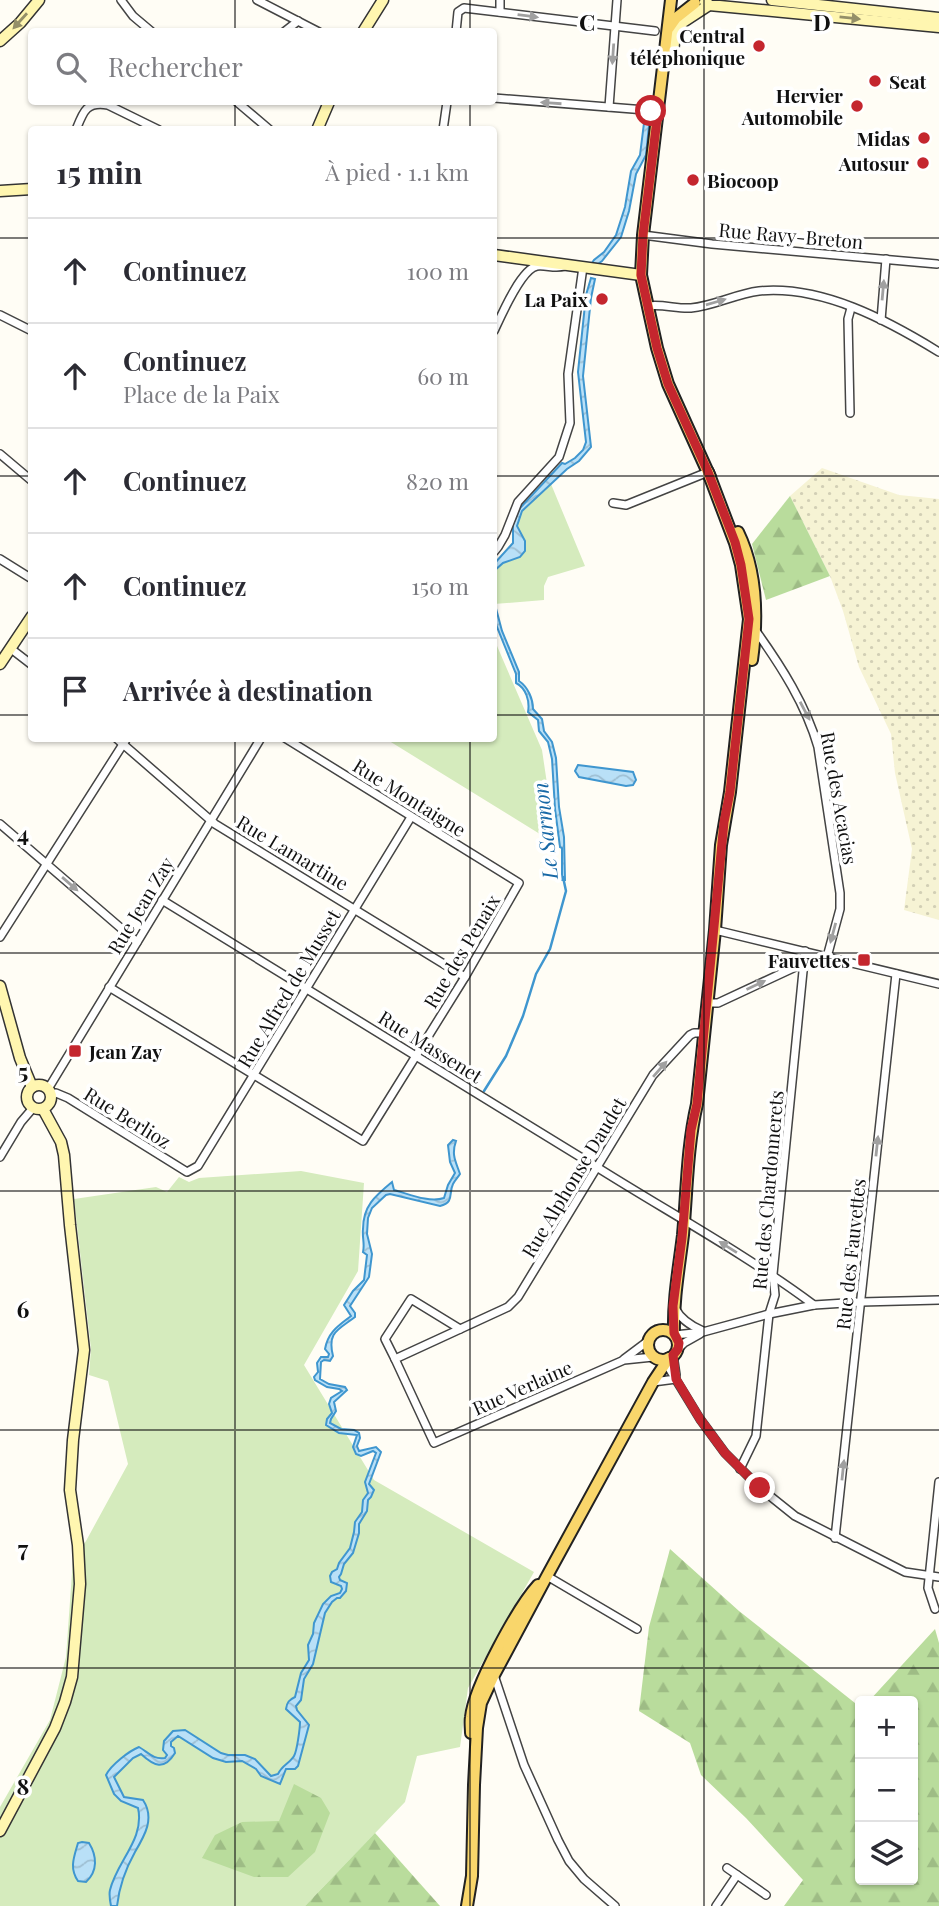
<!DOCTYPE html>
<html lang="fr">
<meta charset="utf-8">
<style>
:root{--surface:#fff;--page:#f7f7f7;--text:#2b2b33;--muted:#7c7c81;--line:#e1e1e2}
body{margin:0;font-family:"Playfair Display",serif;background:var(--page);color:var(--text)}
.controls{position:absolute;right:21px;bottom:21px;display:grid;overflow:hidden;border-radius:7px;box-shadow:0 2px 5px #0004}
.controls button{width:63px;height:63px;display:grid;place-items:center;padding:0;border:0;border-bottom:2px solid var(--line);background:var(--surface);color:var(--text);font:35px sans-serif}
.stop{position:absolute;width:21px;height:21px;margin:-16px;border:5px solid #c4262e;border-radius:50%;background:#fff}
.stop.end{background:#c4262e;border-color:#fff;box-shadow:0 2px 7px #0008}
.list{margin:0;padding:0;list-style:none}
h2{display:flex;justify-content:space-between;align-items:center;height:91px;margin:0;padding:0 28px;font-size:30px}
h2 small{font-size:23px;font-weight:400;color:var(--muted)}
.list li{display:grid;grid-template-columns:46px 1fr auto;gap:21px;align-items:center;box-sizing:border-box;height:105px;padding:0 28px;border-top:2px solid var(--line)}
.list b{display:block;font-size:26px;white-space:nowrap}
.list p{margin:0;font-size:23px;white-space:nowrap;color:var(--muted)}
.list em{font-size:23px;font-style:normal;color:var(--muted)}
.icon{flex:none;width:38px;height:38px;fill:none;stroke:currentColor;stroke-width:2;stroke-linecap:round;stroke-linejoin:round}
.map{position:relative;flex:none;width:939px;height:1906px;overflow:hidden}
.search{position:absolute;background:var(--surface);box-shadow:0 2px 5px #0004;left:28px;top:28px;width:469px;height:77px;display:flex;align-items:center;gap:18px;box-sizing:border-box;padding:0 24px;border-radius:7px;color:var(--muted);font-size:26px}
.panel{position:absolute;background:var(--surface);box-shadow:0 2px 5px #0004;left:28px;top:126px;width:469px;height:616px;border-radius:7px}
.map>svg:first-child{display:block}
</style>
<div class="map">
<svg width="939" height="1906" viewBox="0 0 939 1906">
<defs>
<pattern id="farmland-dots" width="8" height="8" patternUnits="userSpaceOnUse" patternTransform="scale(1.75)"><rect width="8" height="8" fill="#f6f3d4"/><path d="M2 2h.1M6 6h.1" fill="none" stroke="#d2cfb5" stroke-width="1.8" stroke-linecap="round"/></pattern>
<pattern id="forest-firs" width="22" height="20" patternUnits="userSpaceOnUse" patternTransform="scale(1.75)"><rect width="22" height="20" fill="#b9dc9c"/><path d="M5 1l3.5 6h-7zM16 11l3.5 6h-7z" fill="#9ebc85"/></pattern>
<pattern id="water-waves" width="16" height="10" patternUnits="userSpaceOnUse" patternTransform="scale(1.75)"><rect width="16" height="10" fill="#b9e0f7"/><path d="M0 5q4-4 8 0t8 0" fill="none" stroke="#9ebfd3"/></pattern>
</defs>
<rect width="100%" height="100%" fill="#fffdf5"/>
<path fill="url(#farmland-dots)" d="M822 468 899 495 939 499V920L904 910 912 849 895 773 891 734 859 667 843 611 830 576 790 496Z"/>
<g fill="#d5ebbd">
<path d="M551 484 585 566 548 577 544 586V600L494 604V569L526 549 517 526 522 511Z"/>
<path d="M494 639 542 750 556 844 386 739 494 738Z"/>
<path d="M301 1171 364 1183 358 1271 304 1365 374 1480 534 1572 468 1688 460 1747 417 1756 405 1802 305 1906H0V1807L50 1720 66 1657 73 1559 86 1541 128 1464 108 1381 89 1375 91 1349 74 1199 156 1187 167 1192 179 1177 189 1182 199 1178Z"/>
</g>
<g fill="url(#forest-firs)">
<path d="M790 496 830 576 766 600 752 544Z"/>
<path d="M670 1549 739 1611 860 1707V1880H913V1701H869L935 1629 939 1643V1906H784L803 1880 746 1818 701 1775 690 1743 639 1711 649 1627Z"/>
<path d="M294 1784 321 1798 330 1813 315 1852 288 1877H254L202 1858 215 1835 242 1822 279 1821Z"/>
<path d="M375 1833 440 1906H305Z"/>
</g>
<g fill="url(#water-waves)" stroke="#3f96cf" stroke-width="2">
<path d="M645 115 650 116 646 155 636 174 629 211 621 237 602 261 598 264 592 263 594 260 604 252 616 235 625 207 631 171 640 155Z"/>
<path d="M591 278 595 279 591 298 583 376 591 447 579 461 567 469 522 511 517 526 525 541V551L520 557 503 563 494 571V564L513 543V524L520 508 562 463 565 464 575 458 583 450 586 442 578 372 586 295Z"/>
<path d="M494 601 502 631 519 672V681C528 687 533 699 533 709L542 719 544 731 552 742 556 758 559 807 564 837 565 880H562V848L560 847 555 809 552 759 548 742 539 731 538 720 528 712C530 701 526 688 516 683V674L495 622Z"/>
<path d="M578 765 633 772 636 780 633 785 626 786 579 777 575 771Z"/>
<path d="M453 1140 456 1141C451 1155 456 1162 460 1174 458 1177 455 1180 453 1184 448 1194 455 1202 440 1206L390 1194 386 1195 372 1208 368 1218 367 1234 372 1254 369 1277 350 1306 355 1313V1317C338 1330 327 1332 333 1356L330 1361 324 1360 321 1362 320 1379 329 1384 345 1387 347 1390 334 1402 336 1411 331 1419 330 1423 341 1429 354 1430 359 1433 360 1438 357 1446 359 1451 376 1447 381 1452 369 1484 374 1490 371 1497 368 1500 367 1511 359 1524V1533L353 1553 344 1564 341 1574 339 1577 340 1580 347 1583 346 1591 340 1598H337L332 1602 325 1613 313 1664 304 1679 301 1700 296 1706 297 1710 309 1725 298 1766 295 1769H286L280 1784 261 1776 256 1769 242 1761 226 1762 213 1758 178 1736 171 1742V1746L174 1748 175 1753C164 1771 154 1766 141 1754L133 1758 114 1777 124 1797 143 1800C155 1818 145 1835 135 1852 126 1868 119 1888 117 1906H111C110 1901 109 1894 110 1890 117 1861 145 1839 138 1808L121 1801 114 1794 106 1775C111 1765 129 1751 139 1747 148 1752 153 1760 165 1758L167 1755 163 1750 164 1741 173 1731 185 1730 221 1753 228 1755H245L255 1759 271 1776 278 1774C282 1765 290 1763 294 1756 297 1751 300 1728 300 1722L286 1709C287 1702 289 1700 295 1697L301 1673 309 1660 308 1645 313 1634 314 1623 323 1604 331 1596 340 1593 342 1589 341 1586 331 1582 330 1576 332 1572 337 1569 339 1563 350 1548 354 1532 355 1522 362 1512 363 1500 368 1493 365 1482 376 1453 373 1451 361 1456 356 1454 353 1447 357 1435 339 1433 326 1425 327 1419 332 1413 329 1404 331 1398 342 1391 339 1389 327 1387 315 1380 314 1377 318 1372 317 1363 321 1357H328L329 1354 325 1349C328 1332 338 1326 351 1316L344 1305 353 1291 364 1280 367 1255 363 1252C365 1244 362 1237 363 1229 363 1206 375 1196 392 1182L394 1190C409 1194 429 1203 444 1198L448 1185 455 1173 450 1162 448 1145Z"/>
<path d="M82 1842 89 1843C97 1856 98 1871 86 1882L78 1881C69 1868 74 1857 78 1843Z"/>
</g>
<g fill="none" stroke-linecap="round" stroke-linejoin="round">
<path stroke="#3f96cf" stroke-width="2.5" d="M484 1091 506 1056 523 1016 536 974 550 949 566 891 563 877"/>
<defs>
<g id="street">
<path d="M121 0 133 16 152 32"/>
<path d="M257 0 319 32"/>
<path d="M500 0V12"/>
<path d="M284 32 298 21"/>
<path d="M456 32 458 12 464 8 655 31"/>
<path d="M494 98 658 111"/>
<path d="M237 102 270 130"/>
<path d="M609 107 617 0"/>
<path d="M76 130C83 112 86 101 108 105L159 130"/>
<path d="M443 130 447 102"/>
<path d="M643 235 712 244 937 264"/>
<path d="M648 306C663 304 677 309 691 308 714 306 735 294 759 291 822 285 887 320 939 352"/>
<path d="M0 315 32 331"/>
<path d="M881 320 886 259"/>
<path d="M494 331C501 316 521 269 537 266 547 265 555 269 565 266"/>
<path d="M850 413 848 319 851 308"/>
<path d="M0 454 32 481"/>
<path d="M613 503 626 505 708 472"/>
<path d="M494 552 498 547 505 535 518 502 559 457 570 423 568 374 583 267"/>
<path d="M0 559 32 579"/>
<path d="M756 631C781 666 806 705 818 747L840 893V909L827 957"/>
<path d="M10 648 32 665"/>
<path d="M116 738 215 824 465 977"/>
<path d="M0 824 137 942"/>
<path d="M162 900C307 988 451 1077 595 1166 668 1212 744 1253 814 1305"/>
<path d="M715 930 939 984"/>
<path d="M0 937 127 738"/>
<path d="M109 987 363 1141 465 977 519 883 285 738"/>
<path d="M707 1003H718L804 963"/>
<path d="M48 1089 261 738"/>
<path d="M51 1094 56 1093 68 1098 187 1172 198 1166 411 817"/>
<path d="M0 1157 21 1122 33 1108"/>
<path d="M675 1308C681 1320 691 1326 703 1331"/>
<path d="M675 1335 703 1332 769 1314 814 1305 861 1302 939 1300"/>
<path d="M678 1349 684 1343 700 1334"/>
<path d="M673 1355 676 1375"/>
<path d="M653 1357 624 1360 434 1443 395 1359 508 1307 518 1297 653 1075 690 1035 694 1033H704"/>
<path d="M395 1359 385 1339 411 1299 460 1329"/>
<path d="M624 1359 648 1341"/>
<path d="M664 1360 700 1419 725 1453 760 1488 795 1516 905 1572 939 1577"/>
<path d="M653 1382 676 1379"/>
<path d="M740 1469 756 1436 769 1314 775 1295 773 1274 805 951"/>
<path d="M835 1538 896 974"/>
<path d="M547 1576 637 1629"/>
<path d="M935 1609 928 1588 939 1482"/>
<path d="M495 1672 494 1675 524 1765 558 1840 569 1861 584 1879 615 1906"/>
<path d="M727 1868 766 1895"/>
<path d="M716 1906 737 1875"/>
</g>
<g id="secondary">
<path d="M772 0 939 18"/>
<path d="M705 2 709 5 939 27"/>
<path d="M363 32 383 0"/>
<path d="M0 41 20 23 39 0"/>
<path d="M665 57 673 52 675 34 683 22 709 5"/>
<path d="M317 130 329 102"/>
<path d="M0 191 32 189"/>
<path d="M494 255 641 275"/>
<path d="M0 664 32 616"/>
<path d="M0 986 20 1058 32 1087"/>
<circle cx="39" cy="1097" r="12"/>
<path d="M0 1831 55 1728 65 1702 72 1677 80 1584 78 1545 70 1490 73 1440 84 1350 70 1225 64 1155 61 1142 43 1109"/>
</g>
<g id="primary">
<path d="M671 0 643 235 641 275 657 348 668 384 710 477"/>
<path d="M669 28 676 18 695 3"/>
<path d="M738 532C757 571 758 617 752 660"/>
<circle cx="663" cy="1345" r="15"/>
<path d="M674 1333C673 1300 679 1268 683 1235 687 1191 687 1147 697 1104L715 930 721 845 730 792 749 619 741 565 735 543 708 472"/>
<path d="M471 1733C471 1728 470 1722 471 1717 474 1687 518 1607 538 1585"/>
<path d="M467 1906 472 1876 474 1785 477 1728 481 1703 494 1675 547 1576 653 1382 669 1358"/>
</g>
</defs>
<use href="#street" stroke="#444" stroke-width="10"/>
<use href="#secondary" stroke="#333" stroke-width="13"/>
<use href="#primary" stroke="#222" stroke-width="14"/>
<use href="#street" stroke="#fff" stroke-width="7"/>
<use href="#secondary" stroke="#fff6b0" stroke-width="10"/>
<use href="#primary" stroke="#f9d66b" stroke-width="10"/>
</g>
<defs><path id="oneway-solid" d="M-6-.8H1V-3.2L6.5 0L1 3.2V.8H-6Z" transform="scale(1.75)"/></defs>
<g fill="#a0a0a0">
<use href="#oneway-solid" transform="translate(528 16) rotate(7)"/>
<use href="#oneway-solid" transform="translate(613 54) rotate(94)"/>
<use href="#oneway-solid" transform="translate(551 103) rotate(-176)"/>
<use href="#oneway-solid" transform="translate(883 290) rotate(-85)"/>
<use href="#oneway-solid" transform="translate(716 302) rotate(-16)"/>
<use href="#oneway-solid" transform="translate(805 711) rotate(62)"/>
<use href="#oneway-solid" transform="translate(70 884) rotate(41)"/>
<use href="#oneway-solid" transform="translate(833 933) rotate(105)"/>
<use href="#oneway-solid" transform="translate(756 985) rotate(-25)"/>
<use href="#oneway-solid" transform="translate(660 1069) rotate(-49)"/>
<use href="#oneway-solid" transform="translate(877 1146) rotate(-84)"/>
<use href="#oneway-solid" transform="translate(728 1247) rotate(-148)"/>
<use href="#oneway-solid" transform="translate(843 1470) rotate(-84)"/>
</g>
<g fill="#948f68">
<use href="#oneway-solid" transform="translate(850 18) rotate(6)"/>
<use href="#oneway-solid" transform="translate(20 21) rotate(132)"/>
</g>
<g fill="none" stroke-linecap="round" stroke-linejoin="round">
<path stroke="#c4262e" stroke-width="9" d="M651 111H658L643 235 641 275 657 348 668 384 708 472 735 542 741 565 749 619 730 792 724 822 697 1104 691 1130 682 1238 673 1306 674 1333 679 1343 678 1349 673 1355 676 1379 700 1419 725 1453 760 1488"/>
</g>
<path fill="none" stroke="#111" stroke-width="2" stroke-opacity="0.55" d="M235 0V32M470 0V32M704 0V1906M235 102V130M470 102V130M0 238H32M494 238H939M0 476H32M494 476H939M0 715H32M494 715H939M235 738V1906M470 738V1906M0 953H939M0 1191H939M0 1430H939M0 1668H939"/>
<g fill="#c4262e" stroke="#fff" stroke-width="2.5">
<circle cx="759" cy="46" r="7"/>
<circle cx="875" cy="81" r="7"/>
<circle cx="857" cy="106" r="7"/>
<circle cx="924" cy="138" r="7"/>
<circle cx="923" cy="163" r="7"/>
<circle cx="693" cy="180" r="7"/>
<circle cx="602" cy="299" r="7"/>
<rect x="857" y="953" width="14" height="14" rx="3.5"/>
<rect x="68" y="1044" width="14" height="14" rx="3.5"/>
</g>
<g text-anchor="middle" dominant-baseline="central" stroke-width="7" stroke-linejoin="round" paint-order="stroke">
<g font-size="19" font-weight="bold" fill="#111" stroke="#fff" text-anchor="end">
<text x="745" y="35">Central<tspan x="745" dy="22">téléphonique</tspan></text>
<text x="889" y="81" text-anchor="start">Seat</text>
<text x="843" y="95">Hervier<tspan x="843" dy="22">Automobile</tspan></text>
<text x="910" y="138">Midas</text>
<text x="909" y="163">Autosur</text>
<text x="707" y="180" text-anchor="start">Biocoop</text>
<text x="588" y="299">La Paix</text>
<text x="850" y="960">Fauvettes</text>
<text x="89" y="1051" text-anchor="start">Jean Zay</text>
</g>
<g font-size="19" fill="#111" stroke="#fff">
<text transform="translate(791 235) rotate(5)">Rue Ravy-Breton</text>
<text transform="translate(410 797) rotate(32)">Rue Montaigne</text>
<text transform="translate(840 798) rotate(80)">Rue des Acacias</text>
<text transform="translate(293 852) rotate(31)">Rue Lamartine</text>
<text transform="translate(140 905) rotate(-59)">Rue Jean Zay</text>
<text transform="translate(461 951) rotate(-59)">Rue des Penaix</text>
<text transform="translate(288 988) rotate(-59)">Rue Alfred de Musset</text>
<text transform="translate(431 1046) rotate(32)">Rue Massenet</text>
<text transform="translate(128 1117) rotate(32)">Rue Berlioz</text>
<text transform="translate(573 1177) rotate(-59)">Rue Alphonse Daudet</text>
<text transform="translate(767 1190) rotate(-85)">Rue des Chardonnerets</text>
<text transform="translate(850 1254) rotate(-84)">Rue des Fauvettes</text>
<text transform="translate(522 1387) rotate(-24)">Rue Verlaine</text>
</g>
<g font-size="21" font-style="italic" fill="#1768a6" stroke="#fff">
<text transform="translate(544 831) rotate(-96)">Le Sarmon</text>
</g>
</g>
<g font-size="23" text-anchor="middle" font-weight="bold" fill="#111" stroke="#fff" stroke-width="7" stroke-linejoin="round" paint-order="stroke">
<text x="587" y="31">C</text>
<text x="822" y="31">D</text>
<text x="23" y="842">4</text>
<text x="23" y="1080">5</text>
<text x="23" y="1318">6</text>
<text x="23" y="1557">7</text>
<text x="23" y="1795">8</text>
</g>
</svg>
<div class="controls">
<button>+</button>
<button>−</button>
<button><svg class="icon" aria-label="layers" viewBox="0 0 24 24"><path d="M12 4l9 5-9 5-9-5zM3 14l9 5 9-5"/></svg></button>
</div>
<div class="stop" style="left:651px;top:111px"></div>
<div class="stop end" style="left:760px;top:1488px"></div>
<div class="search"><svg class="icon" aria-label="search" viewBox="0 0 24 24"><circle cx="10" cy="10" r="6"/><path d="M15 15l6 6"/></svg>Rechercher</div>
<section class="panel">
<h2>15 min<small>À pied · 1.1 km</small></h2>
<ul class="list">
<li><svg class="icon" aria-label="ahead" viewBox="0 0 24 24"><path d="M12 20V5M6 11l6-6 6 6"/></svg><div><b>Continuez</b></div><em>100 m</em></li>
<li><svg class="icon" aria-label="ahead" viewBox="0 0 24 24"><path d="M12 20V5M6 11l6-6 6 6"/></svg><div><b>Continuez</b><p>Place de la Paix</p></div><em>60 m</em></li>
<li><svg class="icon" aria-label="ahead" viewBox="0 0 24 24"><path d="M12 20V5M6 11l6-6 6 6"/></svg><div><b>Continuez</b></div><em>820 m</em></li>
<li><svg class="icon" aria-label="ahead" viewBox="0 0 24 24"><path d="M12 20V5M6 11l6-6 6 6"/></svg><div><b>Continuez</b></div><em>150 m</em></li>
<li><svg class="icon" aria-label="arrive" viewBox="0 0 24 24"><path d="M6 21V4h12l-3 4 3 4H6"/></svg><div><b>Arrivée à destination</b></div></li>
</ul>
</section>
</div>
